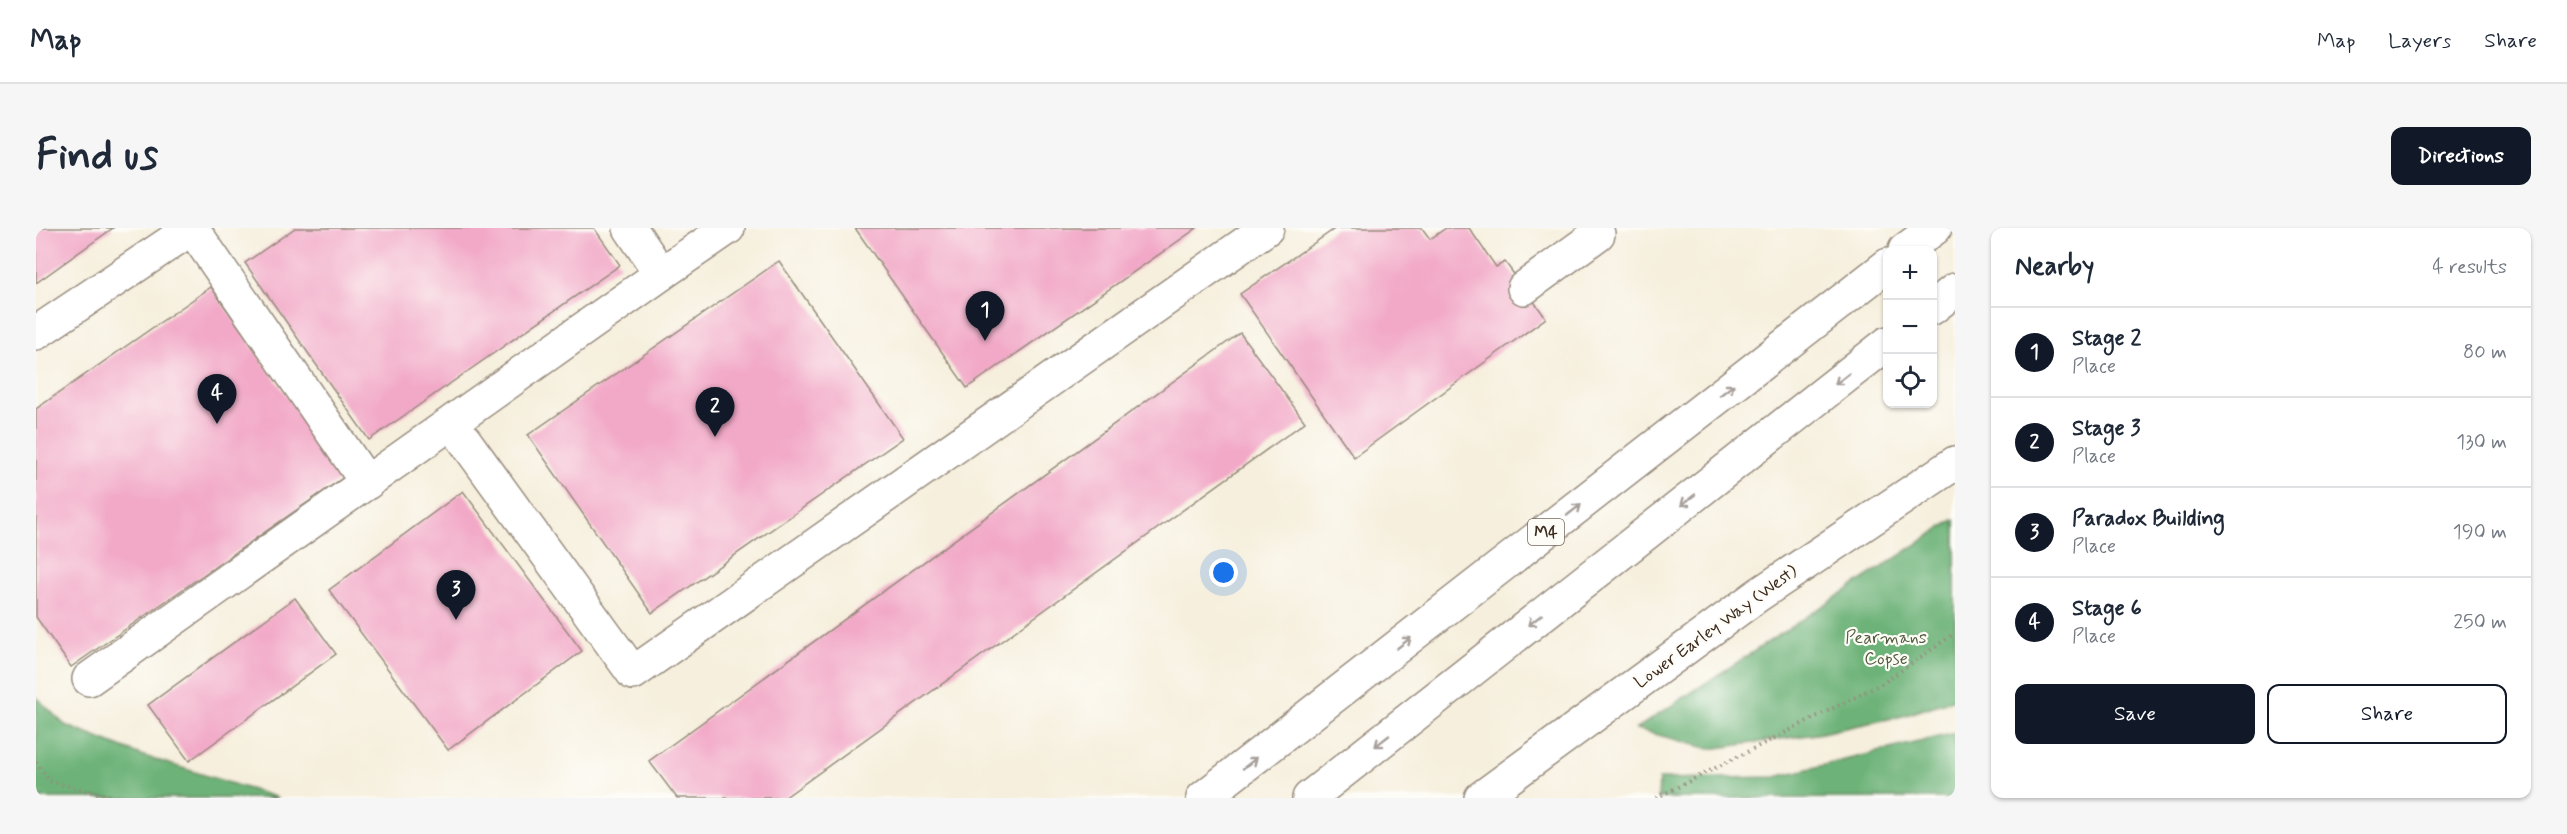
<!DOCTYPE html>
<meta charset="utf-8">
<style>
:root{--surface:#fff;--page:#f6f6f7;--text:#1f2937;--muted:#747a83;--line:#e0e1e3;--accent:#111827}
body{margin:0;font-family:Mynerve,sans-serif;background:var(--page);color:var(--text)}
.controls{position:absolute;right:18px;top:18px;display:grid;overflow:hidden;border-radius:12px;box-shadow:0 2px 4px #0004}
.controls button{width:54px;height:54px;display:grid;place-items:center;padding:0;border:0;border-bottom:2px solid var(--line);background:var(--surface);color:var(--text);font:30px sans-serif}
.you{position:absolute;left:1188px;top:345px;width:21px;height:21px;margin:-15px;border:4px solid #fff;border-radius:50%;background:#1a73e8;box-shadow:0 0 0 9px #1a73e833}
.badge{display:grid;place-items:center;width:39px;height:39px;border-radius:50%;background:var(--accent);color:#fff;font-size:20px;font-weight:700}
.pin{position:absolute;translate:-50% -50px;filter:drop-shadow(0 2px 3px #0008)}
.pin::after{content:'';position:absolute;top:32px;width:21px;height:18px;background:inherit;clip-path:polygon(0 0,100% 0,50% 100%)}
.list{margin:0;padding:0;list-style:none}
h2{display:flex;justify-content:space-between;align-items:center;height:78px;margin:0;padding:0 24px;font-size:26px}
h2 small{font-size:20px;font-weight:400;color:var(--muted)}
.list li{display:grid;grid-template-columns:39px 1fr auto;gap:18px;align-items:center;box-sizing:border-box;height:90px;padding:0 24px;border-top:2px solid var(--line)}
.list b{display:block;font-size:22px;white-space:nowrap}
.list p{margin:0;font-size:20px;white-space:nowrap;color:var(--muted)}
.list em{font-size:20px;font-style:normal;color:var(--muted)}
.actions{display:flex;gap:12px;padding:18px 24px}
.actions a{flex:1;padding:14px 0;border:2px solid var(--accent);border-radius:12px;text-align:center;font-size:21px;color:var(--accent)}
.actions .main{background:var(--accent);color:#fff}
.icon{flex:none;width:33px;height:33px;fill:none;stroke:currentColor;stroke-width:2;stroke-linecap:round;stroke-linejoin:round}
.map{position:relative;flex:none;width:1919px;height:570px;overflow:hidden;border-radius:12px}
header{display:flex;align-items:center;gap:36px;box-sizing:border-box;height:84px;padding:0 30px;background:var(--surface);border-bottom:2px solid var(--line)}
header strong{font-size:28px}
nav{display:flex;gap:33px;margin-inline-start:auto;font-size:21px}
.intro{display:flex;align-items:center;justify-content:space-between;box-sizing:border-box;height:144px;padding:0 36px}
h1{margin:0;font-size:42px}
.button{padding:15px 27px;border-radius:12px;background:var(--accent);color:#fff;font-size:21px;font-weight:700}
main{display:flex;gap:36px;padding:0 36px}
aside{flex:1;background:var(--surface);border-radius:12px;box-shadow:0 2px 4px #0004}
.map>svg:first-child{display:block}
</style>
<header>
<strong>Map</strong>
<nav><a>Map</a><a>Layers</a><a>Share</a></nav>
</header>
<div class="intro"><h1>Find us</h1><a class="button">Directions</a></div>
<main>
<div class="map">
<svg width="1919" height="570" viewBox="0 0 1919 570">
<rect width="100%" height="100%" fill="#fdfcf7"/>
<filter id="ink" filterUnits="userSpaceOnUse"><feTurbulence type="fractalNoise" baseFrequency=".0167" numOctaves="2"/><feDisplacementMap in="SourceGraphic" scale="12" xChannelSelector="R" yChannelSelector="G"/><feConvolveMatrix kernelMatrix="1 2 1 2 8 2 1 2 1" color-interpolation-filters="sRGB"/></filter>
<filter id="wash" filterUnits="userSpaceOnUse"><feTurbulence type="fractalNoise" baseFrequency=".008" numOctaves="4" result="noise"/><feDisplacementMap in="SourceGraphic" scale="24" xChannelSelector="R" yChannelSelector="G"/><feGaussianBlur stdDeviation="1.35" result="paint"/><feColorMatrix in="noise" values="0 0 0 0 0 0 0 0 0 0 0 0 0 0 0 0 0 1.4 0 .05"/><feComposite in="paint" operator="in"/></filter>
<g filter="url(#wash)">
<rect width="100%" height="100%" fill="#f6efdd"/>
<g fill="#6db278" stroke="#546e4b" stroke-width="1.5">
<path d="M1919 291V471L1867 488 1781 506 1674 521 1600 501Z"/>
<path d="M0 469 29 497 105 527 242 570H0Z"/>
<path d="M1919 505V570H1622L1623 551 1739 549Z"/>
</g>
<g id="blocks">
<g fill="#f2a9c7">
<path d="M0 0H77L0 55Z"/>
<path d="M259 0H558L584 37 333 212 209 35Z"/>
<path d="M819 0H1161L931 160Z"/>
<path d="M1300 0H1386L1394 11 1410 0H1433L1460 39 1469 34 1510 90 1318 229 1204 66Z"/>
<path d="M743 33 867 210 616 385 492 207Z"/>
<path d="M175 59 308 249 35 439 0 389V181Z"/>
<path d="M1204 105 1269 194 748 570H641L613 533Z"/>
<path d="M427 263 546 423 412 522 293 362Z"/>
<path d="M259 370 300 426 153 533 112 477Z"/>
</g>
</g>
</g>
<g filter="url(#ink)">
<use href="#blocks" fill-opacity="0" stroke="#988c7e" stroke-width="1.5"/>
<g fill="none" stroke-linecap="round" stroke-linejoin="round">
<defs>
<g id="minor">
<path d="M156 0 331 255"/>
<path d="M625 46 692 0"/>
<path d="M1488 60 1562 6"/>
<path d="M0 105 156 0"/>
<path d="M416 195 597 445 1231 0"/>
<path d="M53 451 625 46 594 0"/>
</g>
<path id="major" d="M1445 570 1722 367 1919 235"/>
<g id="highway">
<path d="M1869 22 1899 0"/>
<path d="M1896 80 1919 62"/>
<path d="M1167 570 1852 37"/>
<path d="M1273 570 1852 115"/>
</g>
</defs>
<use href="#minor" stroke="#988c7e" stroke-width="36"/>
<use href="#major" stroke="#988c7e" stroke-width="36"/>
<use href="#highway" stroke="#988c7e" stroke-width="36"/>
<g stroke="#988c7e" stroke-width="4" stroke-dasharray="1.5 4.5" stroke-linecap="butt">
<path d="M0 534 13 553 80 570"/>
<path d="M1620 570 1847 455 1919 405"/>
</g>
<use href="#minor" stroke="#fff" stroke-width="33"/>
<use href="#major" stroke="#fff" stroke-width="33"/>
<use href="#highway" stroke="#fff" stroke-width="33"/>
</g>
<defs><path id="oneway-shaft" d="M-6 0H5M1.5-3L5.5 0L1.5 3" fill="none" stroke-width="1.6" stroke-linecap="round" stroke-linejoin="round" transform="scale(1.5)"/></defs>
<g stroke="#a79f9a">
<use href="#oneway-shaft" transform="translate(1806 151) rotate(142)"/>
<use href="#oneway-shaft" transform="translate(1691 162) rotate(-38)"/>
<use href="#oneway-shaft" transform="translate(1652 272) rotate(142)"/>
<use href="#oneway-shaft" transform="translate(1538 282) rotate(-38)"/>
<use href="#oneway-shaft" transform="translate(1499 392) rotate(142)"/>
<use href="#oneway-shaft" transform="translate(1368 415) rotate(-38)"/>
<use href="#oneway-shaft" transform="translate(1346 513) rotate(142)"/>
<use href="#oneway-shaft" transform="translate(1214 535) rotate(-38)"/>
</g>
</g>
<g text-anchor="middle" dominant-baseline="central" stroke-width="4.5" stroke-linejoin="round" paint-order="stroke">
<rect fill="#fdfcf7" stroke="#75695f" stroke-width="1.5" x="1492" y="291" width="36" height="26" rx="4.5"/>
<g font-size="16" font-weight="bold" fill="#3b2a1e">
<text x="1510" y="304">M4</text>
</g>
<g font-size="18" fill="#3b2a1e" stroke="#fdfcf7">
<text transform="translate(1680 399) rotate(-36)">Lower Earley Way (West)</text>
</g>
<g font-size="18" fill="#525c3f" stroke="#fdfcf7">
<text x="1850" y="410">Pearmans<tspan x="1850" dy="21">Copse</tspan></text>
</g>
</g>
</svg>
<div class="controls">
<button>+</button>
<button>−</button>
<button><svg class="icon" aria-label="locate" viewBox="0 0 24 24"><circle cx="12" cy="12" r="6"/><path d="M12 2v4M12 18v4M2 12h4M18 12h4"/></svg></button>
</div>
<div class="you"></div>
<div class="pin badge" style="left:949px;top:113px">1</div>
<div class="pin badge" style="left:679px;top:209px">2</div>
<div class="pin badge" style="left:420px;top:392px">3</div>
<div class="pin badge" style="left:181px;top:196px">4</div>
</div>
<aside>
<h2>Nearby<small>4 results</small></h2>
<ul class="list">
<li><span class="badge">1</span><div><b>Stage 2</b><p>Place</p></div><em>80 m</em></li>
<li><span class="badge">2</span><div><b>Stage 3</b><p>Place</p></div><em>130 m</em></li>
<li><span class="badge">3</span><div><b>Paradox Building</b><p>Place</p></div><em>190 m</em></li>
<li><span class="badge">4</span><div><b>Stage 6</b><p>Place</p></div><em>250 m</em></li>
</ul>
<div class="actions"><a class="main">Save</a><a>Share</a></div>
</aside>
</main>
